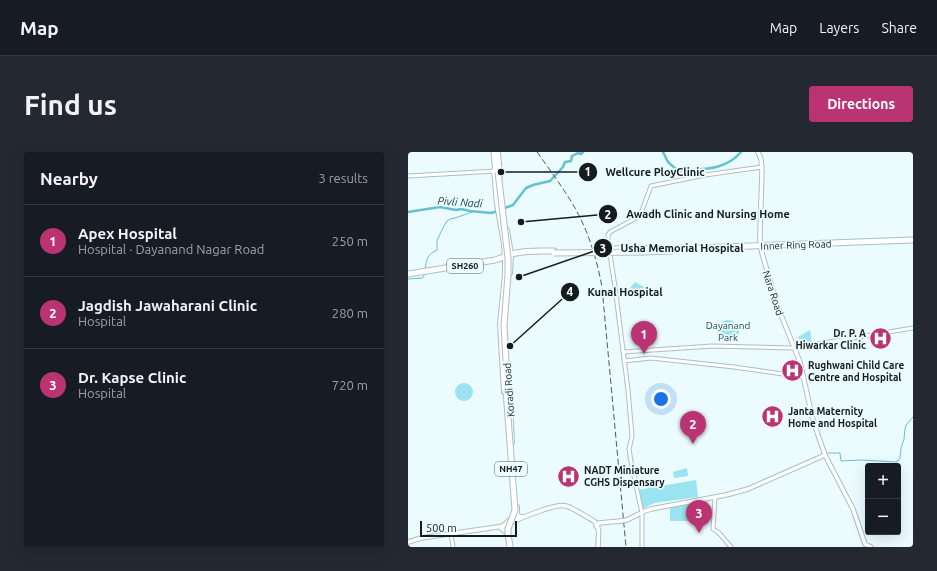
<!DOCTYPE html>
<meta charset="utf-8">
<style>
:root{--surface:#171b24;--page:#242831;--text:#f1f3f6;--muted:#9ea1a6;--line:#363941;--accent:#ba3372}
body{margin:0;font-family:Ubuntu,sans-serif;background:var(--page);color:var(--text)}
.controls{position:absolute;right:12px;bottom:12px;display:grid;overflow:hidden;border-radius:4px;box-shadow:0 4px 16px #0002}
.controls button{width:36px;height:36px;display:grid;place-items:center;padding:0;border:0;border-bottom:1px solid var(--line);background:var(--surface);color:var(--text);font:20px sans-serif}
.scale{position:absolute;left:12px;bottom:10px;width:97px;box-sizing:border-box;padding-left:4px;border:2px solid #151c1e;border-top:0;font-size:11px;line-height:14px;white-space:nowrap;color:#151c1e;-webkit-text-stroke:3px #ebfbfe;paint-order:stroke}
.you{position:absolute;left:253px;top:247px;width:14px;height:14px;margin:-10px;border:3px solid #fff;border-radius:50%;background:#1a73e8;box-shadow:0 0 0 6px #1a73e833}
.badge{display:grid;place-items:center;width:26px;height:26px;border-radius:50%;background:var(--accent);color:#fff;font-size:13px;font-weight:700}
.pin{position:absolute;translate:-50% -33px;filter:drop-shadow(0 1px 2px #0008)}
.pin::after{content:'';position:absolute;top:21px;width:14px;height:12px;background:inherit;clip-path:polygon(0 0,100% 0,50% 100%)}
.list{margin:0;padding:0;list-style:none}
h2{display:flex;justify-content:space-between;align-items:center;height:52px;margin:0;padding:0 16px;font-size:17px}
h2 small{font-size:13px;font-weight:400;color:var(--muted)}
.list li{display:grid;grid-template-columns:26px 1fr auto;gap:12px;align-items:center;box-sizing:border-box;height:72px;padding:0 16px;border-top:1px solid var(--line)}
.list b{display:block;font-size:15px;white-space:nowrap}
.list p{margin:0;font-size:13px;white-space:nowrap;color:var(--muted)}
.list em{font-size:13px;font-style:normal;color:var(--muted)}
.map{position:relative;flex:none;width:505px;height:395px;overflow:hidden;border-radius:4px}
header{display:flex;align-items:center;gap:24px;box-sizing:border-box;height:56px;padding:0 20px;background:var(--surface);border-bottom:1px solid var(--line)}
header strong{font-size:19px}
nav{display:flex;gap:22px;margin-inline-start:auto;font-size:14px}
.intro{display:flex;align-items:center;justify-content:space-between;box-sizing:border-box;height:96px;padding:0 24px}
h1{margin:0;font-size:28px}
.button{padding:10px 18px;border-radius:4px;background:var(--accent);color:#fff;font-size:14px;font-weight:700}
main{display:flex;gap:24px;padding:0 24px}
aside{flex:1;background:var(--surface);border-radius:4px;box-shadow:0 4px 16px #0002}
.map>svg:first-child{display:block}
</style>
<header>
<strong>Map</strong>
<nav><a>Map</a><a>Layers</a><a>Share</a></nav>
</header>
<div class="intro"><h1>Find us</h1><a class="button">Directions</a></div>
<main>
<aside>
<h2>Nearby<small>3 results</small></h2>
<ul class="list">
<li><span class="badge">1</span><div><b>Apex Hospital</b><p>Hospital · Dayanand Nagar Road</p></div><em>250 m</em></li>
<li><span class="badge">2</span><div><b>Jagdish Jawaharani Clinic</b><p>Hospital</p></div><em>280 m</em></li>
<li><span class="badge">3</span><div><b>Dr. Kapse Clinic</b><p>Hospital</p></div><em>720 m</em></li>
</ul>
</aside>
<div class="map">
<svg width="505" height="395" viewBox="0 0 505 395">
<rect width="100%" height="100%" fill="#ebfbfe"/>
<g fill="#9ae3f0">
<path d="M227 130 236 135 232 145 221 137Z"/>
<circle cx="320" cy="179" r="11"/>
<path d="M402 178 404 190 395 192 390 185Z"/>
<circle cx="56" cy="240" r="9"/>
<path d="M279 316 280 324 266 326 265 320Z"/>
<path d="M288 328 290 345 246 351 234 357 230 338Z"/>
<path d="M299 348 297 369H262V355Z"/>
</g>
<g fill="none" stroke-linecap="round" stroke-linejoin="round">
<g stroke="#65c1d0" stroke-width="1">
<path d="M17 117C19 106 19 103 29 98V89L31 84 36 74 39 69 42 67 47 66 64 60"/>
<path d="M0 127 14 126 16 124V122"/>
<path d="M420 301H432L433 309 453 308 488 310 490 309 492 306 493 296 496 287 497 277 498 273 505 265"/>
</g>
<g stroke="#65c1d0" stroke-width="2.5">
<path d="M255 0 260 10 270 19C294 17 317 19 333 0"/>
<path d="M94 57 105 53 118 36 125 33 142 29 155 15 157 10 163 9 164 4 170 1 173 2 175 0"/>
<path d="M0 60 32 55 48 58 53 57 62 59 83 61 90 59"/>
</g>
<defs>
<g id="tertiary">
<path d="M0 24 88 19"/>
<path d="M201 96 237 95"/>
<path d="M234 101 263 100V98"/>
<path d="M215 200 304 194 385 196 505 176"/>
<path d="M216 209 243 206 326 215 396 225"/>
<path d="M307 345 305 377 311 381 323 395"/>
<path d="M43 382 45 395"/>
<path d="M234 395V361L223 310 221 297 224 284 220 238 207 135 200 89V83L202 80 232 64 243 34 297 23 354 15"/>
</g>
<g id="secondary">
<path d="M350 0 353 7 354 20 352 79V89L354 101 369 153 392 210 404 264 410 283 417 303 445 357 457 392 463 395"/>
<path d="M219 368 237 359 243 357 318 343 340 337 417 303"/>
<path d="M105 370C115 365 149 351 158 354 166 356 178 365 186 369 193 375 190 386 190 395"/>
<path d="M188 374 191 371 213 369"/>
<path d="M0 390 13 386 96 374"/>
</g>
<g id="primary">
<path d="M90 0 92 24"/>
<path d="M86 18 89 52 96 92 97 107V123L92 172 96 240"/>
<path d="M99 78 103 102 102 121"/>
<path d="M101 235 104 290"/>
<path d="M109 362 111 365H115"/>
<path d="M105 369 109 362V355"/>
<path d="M95 374 103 367"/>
<path d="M93 376 99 381"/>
</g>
<g id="trunk">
<path d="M86 0 88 21"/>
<path d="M235 97 288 96 505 88"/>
<path d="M0 122 87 108C94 106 101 102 108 101 120 98 134 99 146 99"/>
<path d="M98 209 99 238"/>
</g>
</defs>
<use href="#tertiary" stroke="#abbfc2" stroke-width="5"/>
<use href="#secondary" stroke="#abbfc2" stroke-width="5.5"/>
<use href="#primary" stroke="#abbfc2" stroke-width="6"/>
<use href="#trunk" stroke="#abbfc2" stroke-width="7"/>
<use href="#tertiary" stroke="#fff" stroke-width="3"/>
<use href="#secondary" stroke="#fff" stroke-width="3.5"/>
<use href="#primary" stroke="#fff" stroke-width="4"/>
<use href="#trunk" stroke="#fff" stroke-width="5"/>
<path stroke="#515b5d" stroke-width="1" stroke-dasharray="6 3" stroke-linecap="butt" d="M129 0C142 18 156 37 167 56 181 81 189 108 194 135L218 395"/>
<defs>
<path id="secondary-bridge" d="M213 369 219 368"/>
<g id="trunk-bridge">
<path d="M90 20 100 106V123L96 173 98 209"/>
<path d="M146 101 236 100"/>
<path d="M98 238 107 358 100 377V382L102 395"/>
</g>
</defs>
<use href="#secondary-bridge" stroke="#abbfc2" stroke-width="5.5" stroke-linecap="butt"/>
<use href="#trunk-bridge" stroke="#abbfc2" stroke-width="7" stroke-linecap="butt"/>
<use href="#secondary-bridge" stroke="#fff" stroke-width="3.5"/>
<use href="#trunk-bridge" stroke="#fff" stroke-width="5"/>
</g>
<defs>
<symbol id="hospital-disc" viewBox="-11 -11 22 22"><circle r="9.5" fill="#ba3372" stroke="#ebfbfe"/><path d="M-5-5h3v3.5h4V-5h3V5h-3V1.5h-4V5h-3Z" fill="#fff"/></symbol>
</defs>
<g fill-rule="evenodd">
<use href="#hospital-disc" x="460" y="174" width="25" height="25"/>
<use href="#hospital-disc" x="372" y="206" width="25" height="25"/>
<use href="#hospital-disc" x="352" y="252" width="25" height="25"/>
<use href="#hospital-disc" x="148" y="312" width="25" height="25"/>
</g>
<g text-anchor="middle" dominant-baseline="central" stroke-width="3.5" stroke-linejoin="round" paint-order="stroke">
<g fill="#ebfbfe" stroke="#555f61" stroke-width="1">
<rect x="39" y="107" width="36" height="14" rx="3"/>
<rect x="87" y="310" width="32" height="14" rx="3"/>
</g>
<g font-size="9" font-weight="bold" fill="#151c1e">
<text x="57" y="114">SH260</text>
<text x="103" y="317">NH47</text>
</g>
<g font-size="10" fill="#151c1e" stroke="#ebfbfe">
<text transform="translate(388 93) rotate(-2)">Inner Ring Road</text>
<text transform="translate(365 141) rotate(72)">Nara Road</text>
<text transform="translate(101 238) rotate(-94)">Koradi Road</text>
</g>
<g font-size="10" fill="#244e55" stroke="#ebfbfe">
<text x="320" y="173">Dayanand<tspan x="320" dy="12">Park</tspan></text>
</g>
<g font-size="10" font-weight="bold" fill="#151c1e" stroke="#ebfbfe" text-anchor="start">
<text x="458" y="181" text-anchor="end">Dr. P. A<tspan x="458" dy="12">Hiwarkar Clinic</tspan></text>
<text x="400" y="213">Rughwani Child Care<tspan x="400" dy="12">Centre and Hospital</tspan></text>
<text x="380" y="259">Janta Maternity<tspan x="380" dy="12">Home and Hospital</tspan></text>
<text x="176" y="318">NADT Miniature<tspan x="176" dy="12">CGHS Dispensary</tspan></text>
</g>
<g font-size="11" font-style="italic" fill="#164248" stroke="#ebfbfe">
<text transform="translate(52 50) rotate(4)">Pivli Nadi</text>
</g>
</g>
<path fill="none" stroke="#151c1e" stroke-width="1.5" d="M93 20L180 20M113 70L200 62M111 125L195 96M102 194L162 140"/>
<g fill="#151c1e" stroke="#ebfbfe" stroke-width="1.5">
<circle cx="93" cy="20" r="4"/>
<circle cx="113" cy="70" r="4"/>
<circle cx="111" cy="125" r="4"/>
<circle cx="102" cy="194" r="4"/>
<circle cx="180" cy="20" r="10"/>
<circle cx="200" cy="62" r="10"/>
<circle cx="195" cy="96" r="10"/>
<circle cx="162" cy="140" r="10"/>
</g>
<g font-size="12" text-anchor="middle" font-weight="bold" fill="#fff">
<text x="180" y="24">1</text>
<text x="200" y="67">2</text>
<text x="195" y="101">3</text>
<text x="162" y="144">4</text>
</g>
<g font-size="11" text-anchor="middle" font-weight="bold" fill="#151c1e" stroke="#ebfbfe" stroke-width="3.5" stroke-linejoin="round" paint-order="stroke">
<text x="247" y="24">Wellcure PloyClinic</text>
<text x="300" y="66">Awadh Clinic and Nursing Home</text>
<text x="274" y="100">Usha Memorial Hospital</text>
<text x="217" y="144">Kunal Hospital</text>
</g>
</svg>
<div class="controls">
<button>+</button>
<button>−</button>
</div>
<div class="scale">500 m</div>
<div class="you"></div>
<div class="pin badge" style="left:236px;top:202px">1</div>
<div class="pin badge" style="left:285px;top:292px">2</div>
<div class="pin badge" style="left:291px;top:381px">3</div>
</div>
</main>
